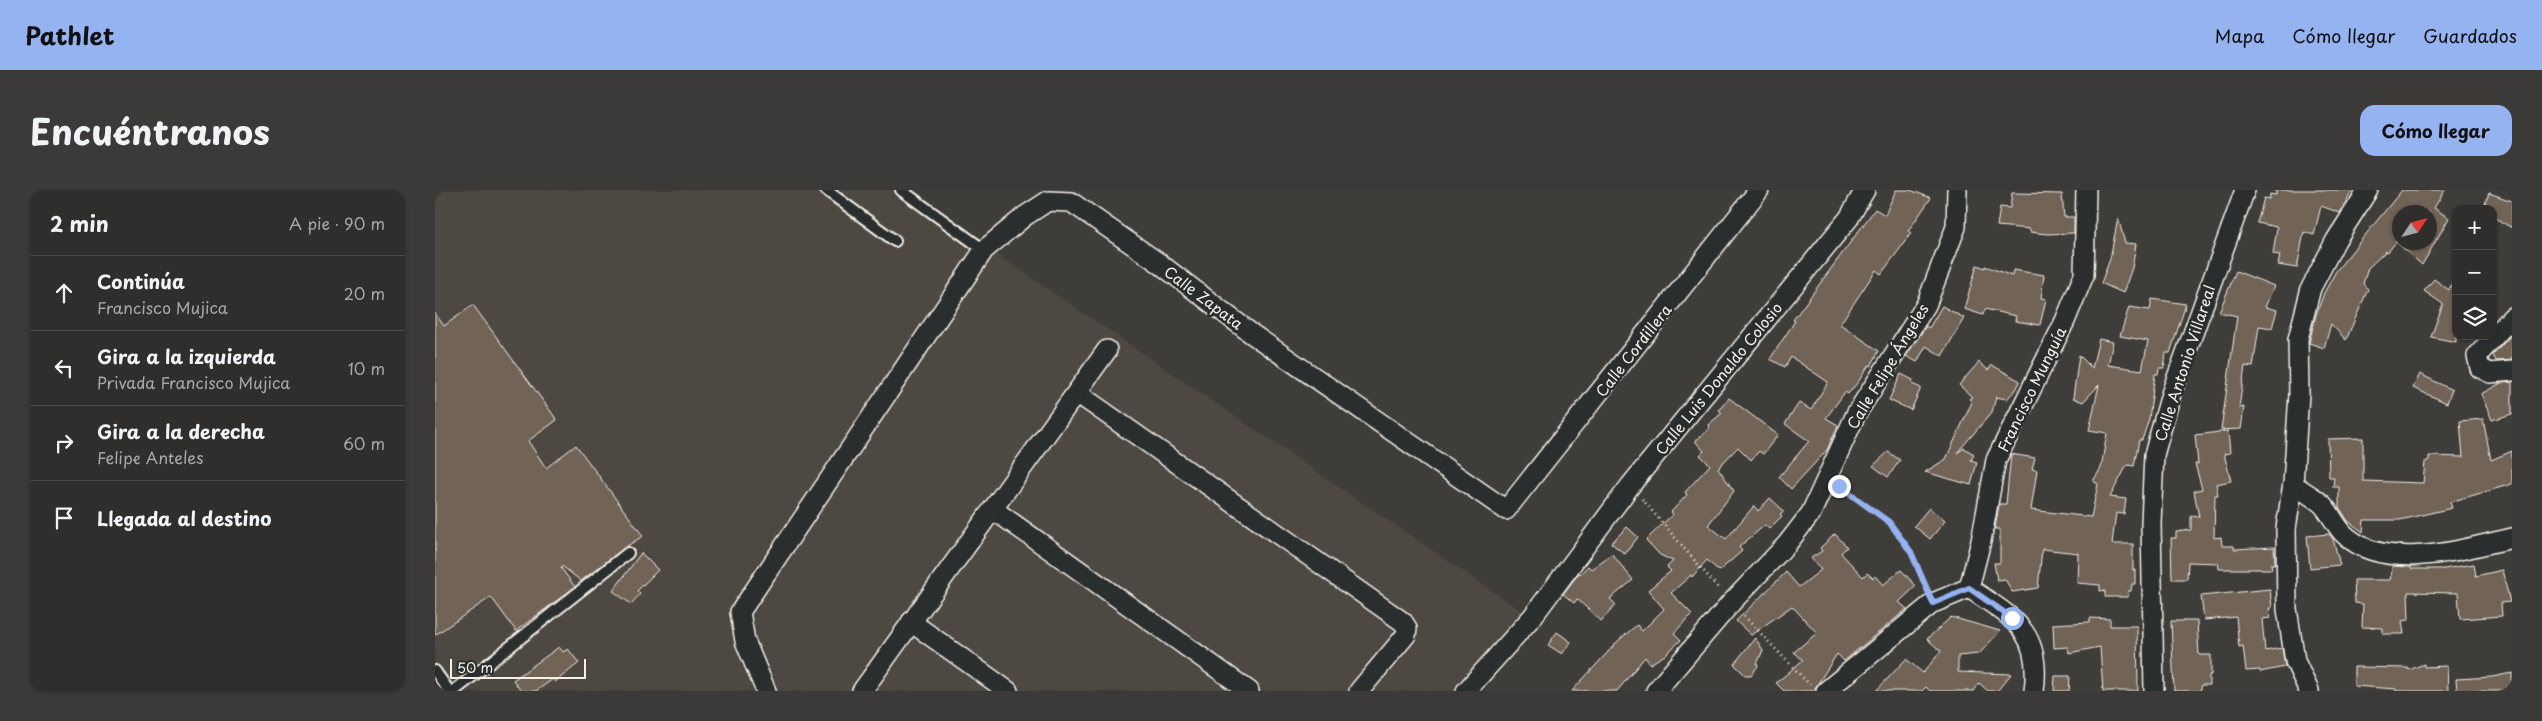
<!DOCTYPE html>
<html lang="es">
<meta charset="utf-8">
<style>
:root{--surface:#2f2e2c;--page:#3b3a38;--text:#f1f3f6;--muted:#a7a8a9;--line:#4a4a48;--accent:#95b2f1}
body{margin:0;font-family:"Playpen Sans",sans-serif;background:var(--page);color:var(--text)}
.controls{position:absolute;right:15px;top:15px;display:grid;overflow:hidden;border-radius:10px;box-shadow:0 1px 4px #0004}
.controls button{width:45px;height:45px;display:grid;place-items:center;padding:0;border:0;border-bottom:1px solid var(--line);background:var(--surface);color:var(--text);font:25px sans-serif}
.compass{position:absolute;left:1957px;top:15px;width:45px;height:45px;border-radius:50%;background:var(--surface);box-shadow:0 1px 4px #0004;rotate:54deg}
.scale{position:absolute;left:15px;bottom:12px;width:136px;box-sizing:border-box;padding-left:5px;border:2px solid #f4f1e8;border-top:0;font-size:14px;line-height:18px;white-space:nowrap;color:#f4f1e8;-webkit-text-stroke:4px #2a2d2e;paint-order:stroke}
.stop{position:absolute;width:15px;height:15px;margin:-11px;border:4px solid #95b2f1;border-radius:50%;background:#fff}
.stop.end{background:#95b2f1;border-color:#fff;box-shadow:0 1px 5px #0008}
.list{margin:0;padding:0;list-style:none}
h2{display:flex;justify-content:space-between;align-items:center;height:65px;margin:0;padding:0 20px;font-size:21px}
h2 small{font-size:16px;font-weight:400;color:var(--muted)}
.list li{display:grid;grid-template-columns:32px 1fr auto;gap:15px;align-items:center;box-sizing:border-box;height:75px;padding:0 20px;border-top:1px solid var(--line)}
.list b{display:block;font-size:19px;white-space:nowrap}
.list p{margin:0;font-size:16px;white-space:nowrap;color:var(--muted)}
.list em{font-size:16px;font-style:normal;color:var(--muted)}
.icon{flex:none;width:28px;height:28px;fill:none;stroke:currentColor;stroke-width:2;stroke-linecap:round;stroke-linejoin:round}
.map{position:relative;flex:none;width:2077px;height:501px;overflow:hidden;border-radius:15px}
header{display:flex;align-items:center;gap:30px;box-sizing:border-box;height:70px;padding:0 25px;background:var(--accent);color:#111}
header strong{font-size:24px}
nav{display:flex;gap:28px;margin-inline-start:auto;font-size:18px}
.intro{display:flex;align-items:center;justify-content:space-between;box-sizing:border-box;height:120px;padding:0 30px}
h1{margin:0;font-size:35px}
.button{padding:12px 22px;border-radius:15px;background:var(--accent);color:#111;font-size:18px;font-weight:700}
main{display:flex;gap:30px;padding:0 30px}
aside{flex:1;background:var(--surface);border-radius:15px;box-shadow:0 1px 4px #0004}
.map>svg:first-child{display:block}
</style>
<header>
<strong>Pathlet</strong>
<nav><a>Mapa</a><a>Cómo llegar</a><a>Guardados</a></nav>
</header>
<div class="intro"><h1>Encuéntranos</h1><a class="button">Cómo llegar</a></div>
<main>
<aside>
<h2>2 min<small>A pie · 90 m</small></h2>
<ul class="list">
<li><svg class="icon" aria-label="ahead" viewBox="0 0 24 24"><path d="M12 20V5M6 11l6-6 6 6"/></svg><div><b>Continúa</b><p>Francisco Mujica</p></div><em>20 m</em></li>
<li><svg class="icon" aria-label="left" viewBox="0 0 24 24"><path d="M17 20v-9H6M10 6l-5 5 5 5"/></svg><div><b>Gira a la izquierda</b><p>Privada Francisco Mujica</p></div><em>10 m</em></li>
<li><svg class="icon" aria-label="right" viewBox="0 0 24 24"><path d="M7 20v-9h11M14 6l5 5-5 5"/></svg><div><b>Gira a la derecha</b><p>Felipe Anteles</p></div><em>60 m</em></li>
<li><svg class="icon" aria-label="arrive" viewBox="0 0 24 24"><path d="M6 21V4h12l-3 4 3 4H6"/></svg><div><b>Llegada al destino</b></div></li>
</ul>
</aside>
<div class="map">
<svg width="2077" height="501" viewBox="0 0 2077 501">
<rect width="100%" height="100%" fill="#3f3d3a"/>
<filter id="ink" filterUnits="userSpaceOnUse"><feTurbulence type="fractalNoise" baseFrequency=".02" numOctaves="2"/><feDisplacementMap in="SourceGraphic" scale="10" xChannelSelector="R" yChannelSelector="G"/><feConvolveMatrix kernelMatrix="1 2 1 2 8 2 1 2 1" color-interpolation-filters="sRGB"/></filter>
<g filter="url(#ink)">
<path fill="#4e4843" d="M0 0H467L1088 422 1024 501H0Z"/>
<g fill="#716357" stroke="#f4f1e8">
<path d="M1461 0H1475L1496 8 1473 41 1476 43 1464 60 1446 84 1441 80 1405 134 1444 161 1436 176 1434 175 1423 192 1413 204 1410 202 1391 228 1403 235 1392 260 1356 299 1344 287 1374 251 1350 234 1364 213 1376 220 1393 192 1356 167 1350 177 1335 169 1360 131 1358 130 1440 19 1450 25Z"/>
<path d="M1841 0H1917L1905 23 1886 16 1879 45 1869 42 1862 78 1843 75 1845 65 1838 64 1842 37 1822 33 1829 8 1834 9 1835 4 1841 5Z"/>
<path d="M1967 0H2010L1999 18 2014 28 1987 75 1961 52H1994V22H1964V48L1953 62 1951 61 1933 78 1928 94 1933 99 1911 150 1896 134 1889 158 1874 153 1881 125 1889 103 1901 81Z"/>
<path d="M1577 3 1627 4 1629 27H1639V43L1612 44 1595 42V39L1562 36 1565 17 1575 18Z"/>
<path d="M2054 3 2077 11V38L2058 27V19H2048Z"/>
<path d="M1683 28 1690 53 1701 54 1697 78 1688 103 1666 93 1675 69Z"/>
<path d="M1542 75 1550 78V76L1577 86 1578 80 1609 85 1606 108 1611 109 1605 135 1580 131 1581 126 1550 119 1548 125 1529 119Z"/>
<path d="M1801 81 1839 96 1830 117 1842 120 1837 138 1824 136 1818 177 1810 176 1804 218 1809 217 1806 239 1786 240 1802 126 1784 122Z"/>
<path d="M2020 85 2021 152 1996 147 2008 114 1989 101 1999 89 2014 100Z"/>
<path d="M1717 109 1751 114 1735 163H1731L1729 178H1724L1723 184H1720L1714 229 1707 250H1704L1699 276 1692 275 1675 307 1691 309 1689 324 1681 323 1677 354H1698V380H1700V394H1697L1696 401H1693V407H1670V400L1665 401V395L1642 393 1643 363 1607 359 1603 398 1577 402 1570 389 1562 390 1559 373H1565V339H1560L1564 314H1571L1576 264 1600 268 1597 279 1602 280 1596 320 1656 327 1663 294 1658 291 1666 278 1672 243 1654 240 1664 195 1648 212 1638 208 1644 165 1657 178 1664 149 1678 152 1673 175 1707 180 1713 151 1685 146 1694 117 1715 120Z"/>
<path d="M38 115 122 230 93 251 111 278 141 255 208 346 189 358 146 391 127 376 126 378 140 397 81 441 56 407 0 445V123L9 136Z"/>
<path d="M1507 116 1529 128 1507 166 1491 156 1482 172 1471 166 1491 136 1494 138Z"/>
<path d="M2077 144V170L2061 171 2058 165Z"/>
<path d="M1544 172 1553 180 1557 175 1585 191 1582 198 1572 209 1561 207 1557 222 1522 263 1529 258 1539 264 1536 270 1542 272 1536 295 1490 282 1511 269 1537 212 1534 209 1537 207 1524 195Z"/>
<path d="M1466 184 1478 190 1477 194 1486 198 1476 220 1454 210Z"/>
<path d="M1985 184 2017 200 2012 213 1978 198Z"/>
<path d="M2077 192V224L2057 230 2046 204 2066 193Z"/>
<path d="M1294 208 1343 245 1328 264 1324 261 1316 270 1303 257 1283 278 1299 301 1273 335 1291 349 1319 316 1323 321 1335 308 1349 321 1345 324 1347 326 1334 339 1330 335 1304 357 1307 361 1284 381 1272 370 1257 387 1256 385 1236 403 1257 424 1239 443 1246 450 1230 465 1215 474 1210 467 1182 501H1137L1184 450 1202 435 1207 441 1229 419 1213 400 1236 381 1232 377 1238 371 1225 365 1211 350 1238 324 1236 322 1252 305 1250 302 1275 275 1265 265 1269 261 1260 251 1274 239 1273 235 1287 223 1284 220Z"/>
<path d="M2048 229 2056 270 2077 261V294L2015 312 2017 318 1965 330H1929L1928 342 1913 331 1904 317V297H1898L1899 287H1894L1893 249 1928 248V291L1988 293 1990 272 1994 270V266L2028 267 2025 231Z"/>
<path d="M1793 241 1795 263 1789 264 1796 291 1781 294 1783 305H1780L1779 348 1786 347 1787 356H1799V359L1839 357 1840 374H1836L1837 379H1784L1783 373 1753 372 1752 389H1737L1736 348H1741V342L1756 340V326L1764 327 1759 301 1767 299 1760 274H1763L1760 245Z"/>
<path d="M1453 262 1465 270 1453 287 1438 276Z"/>
<path d="M1494 318 1510 331 1495 349 1479 336Z"/>
<path d="M1192 337 1203 347 1190 364 1176 353Z"/>
<path d="M1400 344 1412 357 1406 363 1428 387 1432 383 1438 388 1440 386 1448 395 1466 380 1481 396 1464 412 1472 419 1409 471 1402 464 1378 501H1349L1341 493 1368 470 1359 462 1382 443 1357 416 1316 445 1301 431 1351 382 1364 397 1386 380 1376 368 1387 361 1385 358Z"/>
<path d="M1894 344 1898 349 1905 375 1875 378 1872 346Z"/>
<path d="M206 363 223 380 202 401 205 404 196 414 178 401Z"/>
<path d="M1177 364 1198 390 1175 409 1181 415 1166 431 1142 409 1139 413 1128 404 1144 383 1145 384 1153 376 1156 379Z"/>
<path d="M2039 374 2041 386 2067 380 2075 412 2066 413 2067 426 2025 429 2023 403 1973 402 1974 430 1967 431 1969 444H1948V438L1927 437 1928 414 1920 413 1919 390H1955L1958 376 1976 377V379H2009Z"/>
<path d="M1835 399 1837 418H1834L1835 428 1827 429 1830 461 1847 458 1850 477 1825 482V480L1811 481 1808 456 1804 457 1801 427 1769 430 1766 406Z"/>
<path d="M1516 427 1565 441 1544 464 1523 466V482L1576 484 1562 501H1553L1544 493 1538 501H1495L1491 497 1487 501H1441L1471 469 1488 483 1506 461 1492 449Z"/>
<path d="M1655 428 1675 429V436H1702L1703 501H1668L1665 457 1634 463 1633 457 1619 458 1618 434 1655 432Z"/>
<path d="M1736 431H1762L1764 465H1776V485H1774V495H1767L1765 501H1739Z"/>
<path d="M1122 442 1136 452 1127 464 1113 455Z"/>
<path d="M1320 448 1328 460 1322 474 1323 476 1316 485H1310L1299 474Z"/>
<path d="M124 457 128 462 133 459 144 473 120 492 118 489 101 501H86L78 490Z"/>
<path d="M1989 474V477L2012 476 2013 501H1961V499L1919 496V477L1973 478 1974 480Z"/>
<path d="M2077 483V499L2070 501H2022L2021 489 2057 487Z"/>
<path d="M1620 486H1635L1634 501H1619Z"/>
</g>
<g fill="none" stroke-linecap="round" stroke-linejoin="round">
<defs>
<g id="lane">
<path d="M391 0 460 51"/>
<path d="M466 0 549 60"/>
<path d="M0 481 14 501"/>
<path d="M19 501 193 363"/>
</g>
<g id="street">
<path d="M2077 127 2042 166 2045 178 2055 183 2077 181"/>
<path d="M642 203 968 432 972 438 971 445 924 501"/>
<path d="M1858 294C1867 301 1879 307 1887 314 1896 323 1901 337 1910 345 1951 383 2029 359 2077 348"/>
<path d="M559 320 814 501"/>
<path d="M1534 398 1546 351 1561 270 1630 131 1649 85 1651 0"/>
<path d="M1534 398C1578 428 1607 441 1599 501"/>
<path d="M476 432 573 501"/>
<path d="M331 501 310 451 305 422 549 60 590 26 613 11 636 12 724 73 817 144 1071 320 1324 0"/>
<path d="M427 501 672 160"/>
<path d="M1031 501 1098 426 1195 296 1414 28 1430 0"/>
<path d="M1221 501 1296 413 1352 354 1376 323 1421 224 1491 115 1521 37 1522 0"/>
<path d="M1391 501 1498 413 1534 398"/>
<path d="M1719 501 1716 333 1719 265 1736 204 1810 0"/>
<path d="M1874 501 1860 471 1852 419 1851 338 1858 294 1864 204 1863 149 1876 98 1901 50 1933 0"/>
</g>
</defs>
<use href="#lane" stroke="#f4f1e8" stroke-width="14"/>
<use href="#street" stroke="#f4f1e8" stroke-width="22"/>
<g stroke="#f4f1e8" stroke-width="3" stroke-dasharray="1 4" stroke-linecap="butt">
<path d="M1406 298 1454 332 1475 362 1490 397"/>
<path d="M1207 309 1284 399"/>
<path d="M1309 426 1375 495"/>
</g>
<use href="#lane" stroke="#2a2d2e" stroke-width="10"/>
<use href="#street" stroke="#2a2d2e" stroke-width="19"/>
</g>
</g>
<g fill="none" stroke-linecap="round" stroke-linejoin="round" filter="url(#ink)">
<path stroke="#95b2f1" stroke-width="6" d="M1404 296 1454 332 1476 362 1498 413 1534 398 1577 428"/>
</g>
<g text-anchor="middle" dominant-baseline="central" stroke-width="5" stroke-linejoin="round" paint-order="stroke">
<g font-size="15" fill="#f4f1e8" stroke="#2a2d2e">
<text transform="translate(769 107) rotate(37)">Calle Zapata</text>
<text transform="translate(1198 160) rotate(-52)">Calle Cordillera</text>
<text transform="translate(1749 173) rotate(-72)">Calle Antonio Villareal</text>
<text transform="translate(1452 176) rotate(-59)">Calle Felipe Ángeles</text>
<text transform="translate(1283 188) rotate(-51)">Calle Luis Donaldo Colosio</text>
<text transform="translate(1596 199) rotate(-64)">Francisco Munguía</text>
</g>
</g>
</svg>
<div class="controls">
<button>+</button>
<button>−</button>
<button><svg class="icon" aria-label="layers" viewBox="0 0 24 24"><path d="M12 4l9 5-9 5-9-5zM3 14l9 5 9-5"/></svg></button>
</div>
<svg class="compass" viewBox="-18 -18 36 36"><path d="M0-13l5 13h-10z" fill="#e53935"/><path d="M0 13l5-13h-10z" fill="#a7a8a9"/></svg>
<div class="scale">50 m</div>
<div class="stop" style="left:1577px;top:428px"></div>
<div class="stop end" style="left:1404px;top:296px"></div>
</div>
</main>
